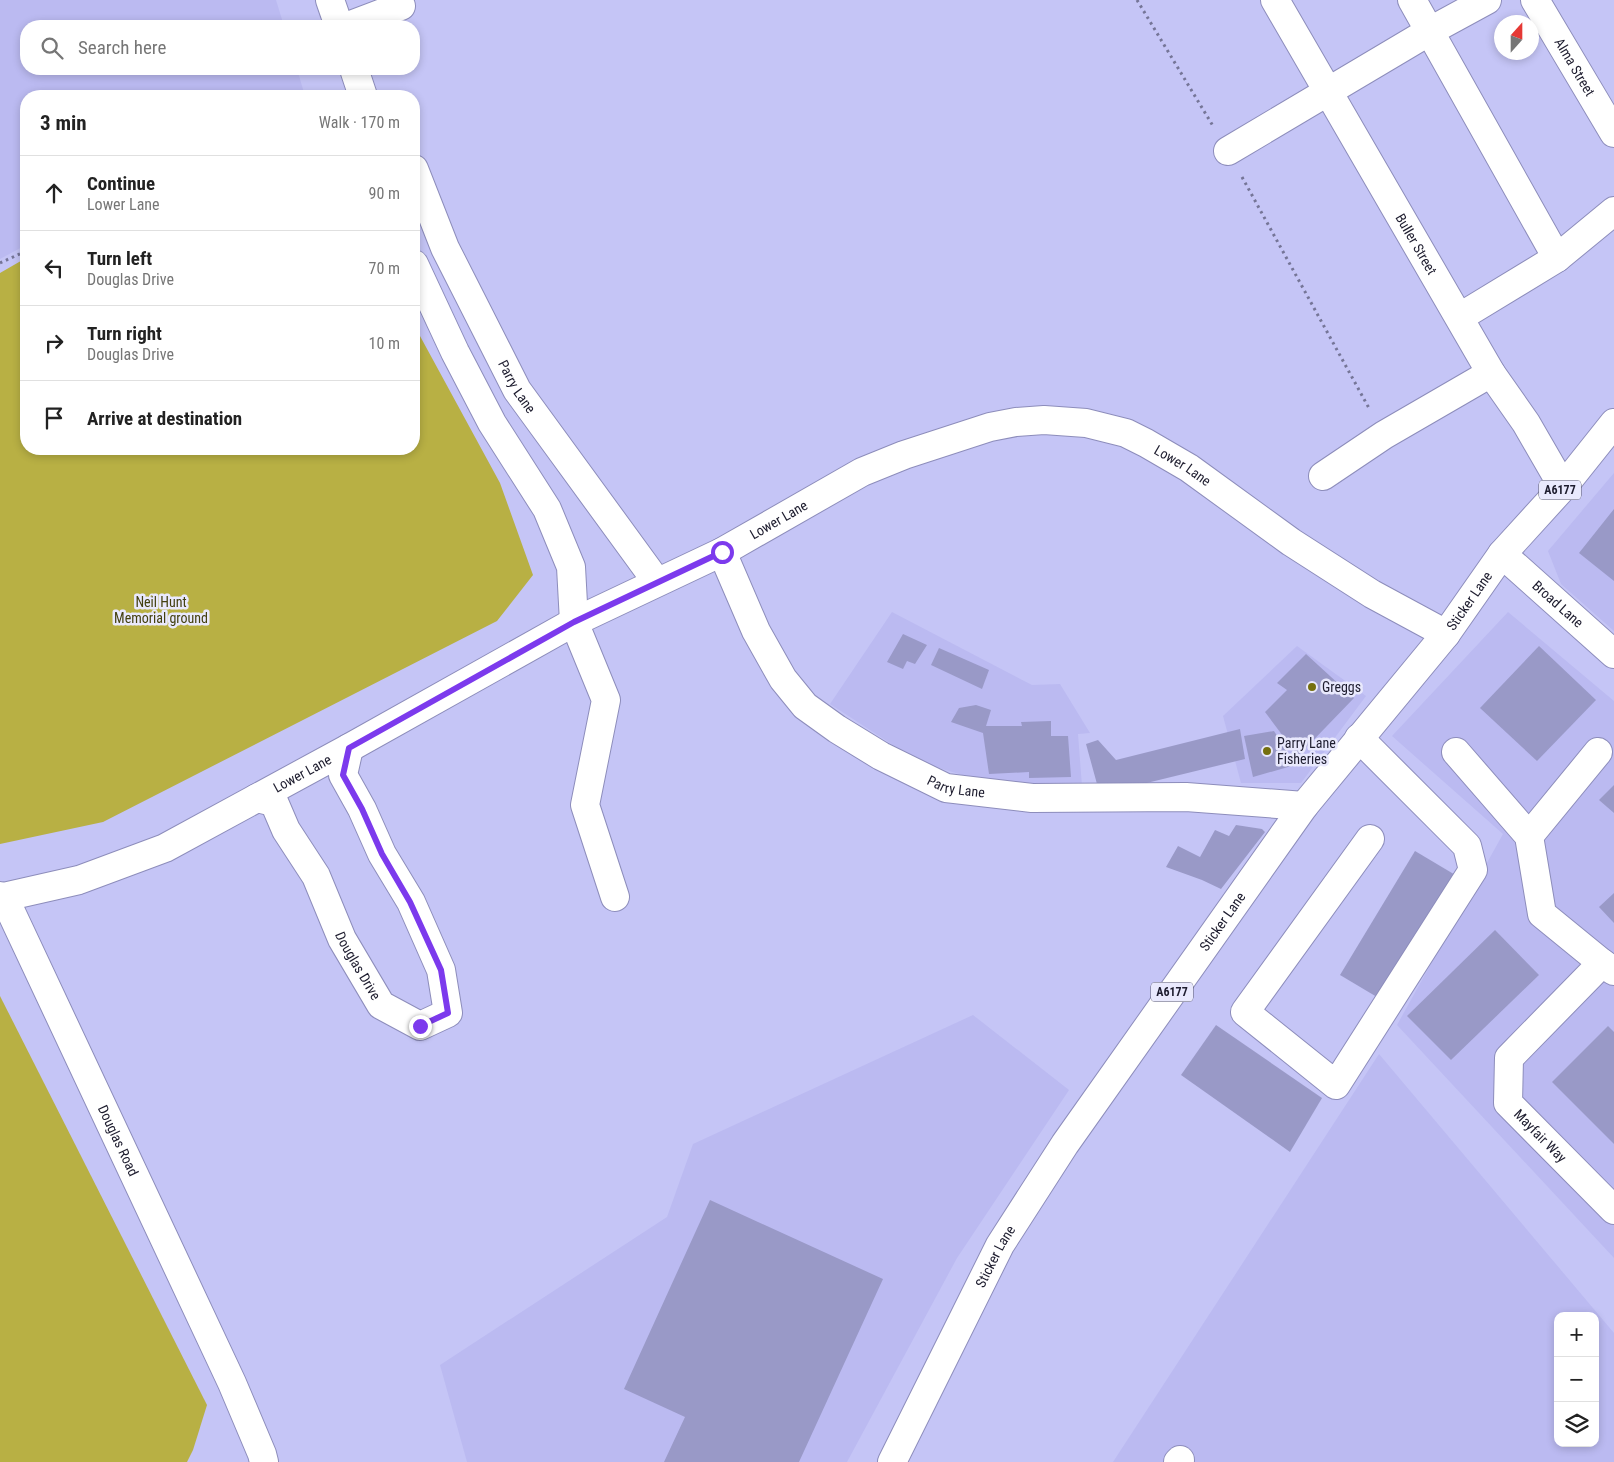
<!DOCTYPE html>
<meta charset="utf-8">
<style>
:root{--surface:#fff;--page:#f2f2f2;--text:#222;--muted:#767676;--line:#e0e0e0}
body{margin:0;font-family:"Roboto Condensed",sans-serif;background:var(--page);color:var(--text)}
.controls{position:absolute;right:15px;bottom:15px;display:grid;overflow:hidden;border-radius:10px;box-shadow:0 2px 8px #0003}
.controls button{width:45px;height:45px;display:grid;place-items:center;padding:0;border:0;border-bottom:1px solid var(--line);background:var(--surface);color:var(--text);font:25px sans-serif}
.compass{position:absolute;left:1494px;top:15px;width:45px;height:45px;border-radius:50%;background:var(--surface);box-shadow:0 2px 8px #0003;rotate:21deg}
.stop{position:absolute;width:15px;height:15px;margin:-11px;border:4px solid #7c3aed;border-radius:50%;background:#fff}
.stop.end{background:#7c3aed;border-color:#fff;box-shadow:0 1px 5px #0008}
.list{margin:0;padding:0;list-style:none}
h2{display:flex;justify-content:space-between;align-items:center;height:65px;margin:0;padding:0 20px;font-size:21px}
h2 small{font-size:16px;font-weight:400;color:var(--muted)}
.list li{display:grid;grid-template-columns:32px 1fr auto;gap:15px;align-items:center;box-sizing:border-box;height:75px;padding:0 20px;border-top:1px solid var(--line)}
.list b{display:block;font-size:19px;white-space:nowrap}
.list p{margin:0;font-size:16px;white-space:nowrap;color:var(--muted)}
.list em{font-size:16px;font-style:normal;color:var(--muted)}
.icon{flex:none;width:28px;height:28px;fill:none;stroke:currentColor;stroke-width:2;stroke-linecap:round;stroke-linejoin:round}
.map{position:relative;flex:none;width:1614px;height:1462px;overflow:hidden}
.search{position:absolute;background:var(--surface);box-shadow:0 2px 8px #0003;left:20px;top:20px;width:400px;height:55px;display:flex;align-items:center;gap:12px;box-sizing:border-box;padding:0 18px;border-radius:20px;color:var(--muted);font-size:19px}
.panel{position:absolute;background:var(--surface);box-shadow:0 2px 8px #0003;left:20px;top:90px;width:400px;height:365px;border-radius:20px}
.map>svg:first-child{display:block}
</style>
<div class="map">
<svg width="1614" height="1462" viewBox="0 0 1614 1462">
<rect width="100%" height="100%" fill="#c5c5f6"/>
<g fill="#bbbaf1" fill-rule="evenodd">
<path d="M0 0H276L284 26H26V69H297L305 96H26V245L0 259Z"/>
<path d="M1614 473V631L1561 584 1548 551Z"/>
<path d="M892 612 1032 685 1060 684 1090 733 1078 734 1082 786H999L919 762 830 704Z"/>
<path d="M1508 612 1614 701V1258L1397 1025 1503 834 1392 736Z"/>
<path d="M1297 646 1366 696 1301 783H1241L1223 716Z"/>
<path d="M973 1015 1069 1090 957 1258 847 1462H467L440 1365 667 1217 693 1144Z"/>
<path d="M1379 1054 1614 1333V1462H1113ZM1558 1316H1595V1443H1558Z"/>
</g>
<g fill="#b8b044">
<path d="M26 258V449H414V325L500 483 533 575 497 621 103 822 0 844V273Z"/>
<path d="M0 996 207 1405 193 1450 187 1462H0Z"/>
</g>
<g fill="#9999c7">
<path d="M1614 509V581L1579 553Z"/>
<path d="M903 634 927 645 915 664 907 661 903 669 887 662Z"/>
<path d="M1539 646 1596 700 1537 761 1480 708Z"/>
<path d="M939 648 989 670 982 689 931 665Z"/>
<path d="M1306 654 1354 698 1298 756 1265 712 1287 690 1277 683Z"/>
<path d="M976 705 991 710 986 726H1022L1021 722 1051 721V736H1068L1071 777 1029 778V772L989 774 983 733 951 722 959 708Z"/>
<path d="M1240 729 1245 759 1122 789 1097 784 1086 744 1098 740 1116 760Z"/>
<path d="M1274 731 1295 765 1253 777 1244 736Z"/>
<path d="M1614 785V813L1599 800Z"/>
<path d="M1236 825 1262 829 1265 832 1221 889 1202 880 1166 867 1178 846 1200 857 1215 830 1229 836Z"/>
<path d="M1415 851 1457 876 1382 1000 1340 975Z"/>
<path d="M1614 893V923L1599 907Z"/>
<path d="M1495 930 1539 975 1451 1060 1407 1016Z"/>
<path d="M1216 1025 1322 1098 1290 1152 1181 1075Z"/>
<path d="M1608 1026 1614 1032V1144L1552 1082Z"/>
<path d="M710 1200 883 1279 799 1462H664L685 1417 624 1389Z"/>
</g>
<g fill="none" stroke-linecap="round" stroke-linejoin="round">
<defs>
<g id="minor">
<path d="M330 0 339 26"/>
<path id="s1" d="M1275 0 1491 373 1526 423 1563 487"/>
<path d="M1412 0 1557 258"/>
<path id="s2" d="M1535 0 1614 133"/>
<path d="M348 26 401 6"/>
<path d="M354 69 363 96"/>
<path d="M1228 151 1430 31 1487 0"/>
<path id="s3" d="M414 169 445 248 517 390 657 582"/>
<path d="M414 264 455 352 492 423 547 509 571 567 574 622 606 700 585 805 615 897"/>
<path d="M1460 317 1557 258 1614 211"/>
<path d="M1323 476 1384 435 1491 373"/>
<path id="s4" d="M722 552 756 631 783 679 805 706 837 729 881 756 946 788 1032 798 1186 797 1304 806"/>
<path id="s5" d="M1502 554 1614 654"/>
<path d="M1359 738 1467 846 1473 870 1336 1085 1245 1012 1370 839"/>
<path d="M1456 752 1529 836 1542 914 1602 963 1614 971"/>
<path id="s6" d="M257 798 274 802 286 830 316 876 342 939 381 1005 420 1026 448 1013 441 970 411 902 382 854 362 809 343 775 349 748"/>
<path d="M1529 836 1598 752"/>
<path id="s7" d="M0 896 4 897 79 880 165 848 349 748 574 622 722 552 862 472 904 455 990 427 1016 422 1044 420 1086 423 1126 433 1146 443 1189 468 1291 542 1372 594 1446 634"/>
<path id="s8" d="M4 897 232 1383 262 1454 264 1462"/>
<path id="s9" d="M1602 963 1509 1058 1508 1103 1614 1210"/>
<path d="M1178 1462 1180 1460"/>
</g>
<g id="highway">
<path id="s10" d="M892 1462 1000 1245 1065 1144 1304 806 1446 634 1502 554 1563 487 1614 423"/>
</g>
</defs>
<use href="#minor" stroke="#8d8dbb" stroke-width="30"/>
<use href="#highway" stroke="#8d8dbb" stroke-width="30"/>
<g stroke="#757597" stroke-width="3" stroke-dasharray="2.5 4" stroke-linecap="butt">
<path d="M1137 0 1213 126"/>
<path d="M1242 177 1370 410"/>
<path d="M0 263 26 251"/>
</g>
<use href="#minor" stroke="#fff" stroke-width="28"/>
<use href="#highway" stroke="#fff" stroke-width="28"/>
</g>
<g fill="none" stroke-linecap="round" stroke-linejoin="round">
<path stroke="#7c3aed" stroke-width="6" d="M420 1026 448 1013 441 970 410 902 382 854 362 809 343 775 349 748 574 622 722 552"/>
</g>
<g fill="#756f0e" stroke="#e9e9fd" stroke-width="2">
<circle cx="1312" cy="687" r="5"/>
<circle cx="1267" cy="751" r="5"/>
</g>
<g text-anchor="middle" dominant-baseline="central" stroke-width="5" stroke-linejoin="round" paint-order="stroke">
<g fill="#e9e9fd" stroke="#5a5a6c" stroke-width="1">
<rect x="1539" y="480.5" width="42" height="19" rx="4"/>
<rect x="1151" y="982.5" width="42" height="19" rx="4"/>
</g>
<g font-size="12" font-weight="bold" fill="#1d1c2e">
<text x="1560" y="490">A6177</text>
<text x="1172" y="992">A6177</text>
</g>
<g font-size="14" fill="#1d1c2e" stroke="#e9e9fd">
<text stroke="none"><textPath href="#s2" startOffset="78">Alma Street</textPath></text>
<text stroke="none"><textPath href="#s1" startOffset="282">Buller Street</textPath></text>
<text stroke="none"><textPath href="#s3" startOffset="241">Parry Lane</textPath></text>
<text stroke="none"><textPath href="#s7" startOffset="1304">Lower Lane</textPath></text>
<text stroke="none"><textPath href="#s7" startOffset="869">Lower Lane</textPath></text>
<text stroke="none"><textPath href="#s10" startOffset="1040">Sticker Lane</textPath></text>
<text stroke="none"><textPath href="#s5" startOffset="75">Broad Lane</textPath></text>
<text stroke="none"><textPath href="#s7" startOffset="329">Lower Lane</textPath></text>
<text stroke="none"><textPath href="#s4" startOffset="349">Parry Lane</textPath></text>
<text stroke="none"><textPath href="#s10" startOffset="635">Sticker Lane</textPath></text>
<text stroke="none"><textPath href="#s6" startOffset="202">Douglas Drive</textPath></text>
<text stroke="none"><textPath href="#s9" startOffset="224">Mayfair Way</textPath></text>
<text stroke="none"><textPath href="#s8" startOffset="269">Douglas Road</textPath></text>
<text stroke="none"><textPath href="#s10" startOffset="230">Sticker Lane</textPath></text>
</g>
<g font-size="14" fill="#43400f" stroke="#e9e9fd">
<text x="161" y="602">Neil Hunt<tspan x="161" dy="16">Memorial ground</tspan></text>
</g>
<g font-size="14" fill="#1d1c2e" stroke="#e9e9fd" text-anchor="start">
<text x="1322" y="687">Greggs</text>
<text x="1277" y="743">Parry Lane<tspan x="1277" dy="16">Fisheries</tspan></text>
</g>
</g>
</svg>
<div class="controls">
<button>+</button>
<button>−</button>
<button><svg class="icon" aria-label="layers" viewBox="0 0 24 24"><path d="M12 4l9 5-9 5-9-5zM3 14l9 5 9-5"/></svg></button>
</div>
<svg class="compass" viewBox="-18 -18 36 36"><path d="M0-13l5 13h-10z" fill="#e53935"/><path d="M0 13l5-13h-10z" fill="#767676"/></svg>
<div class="stop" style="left:722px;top:552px"></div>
<div class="stop end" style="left:420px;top:1026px"></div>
<div class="search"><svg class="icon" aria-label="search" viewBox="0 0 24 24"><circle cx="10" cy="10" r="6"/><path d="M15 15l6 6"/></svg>Search here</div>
<section class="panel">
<h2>3 min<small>Walk · 170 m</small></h2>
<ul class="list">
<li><svg class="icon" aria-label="ahead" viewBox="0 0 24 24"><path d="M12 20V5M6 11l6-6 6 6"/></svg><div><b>Continue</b><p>Lower Lane</p></div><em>90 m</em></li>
<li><svg class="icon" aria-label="left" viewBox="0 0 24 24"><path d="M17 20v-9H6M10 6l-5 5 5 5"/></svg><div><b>Turn left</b><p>Douglas Drive</p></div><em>70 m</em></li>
<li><svg class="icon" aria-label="right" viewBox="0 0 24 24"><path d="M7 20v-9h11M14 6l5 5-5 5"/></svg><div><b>Turn right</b><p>Douglas Drive</p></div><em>10 m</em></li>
<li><svg class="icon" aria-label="arrive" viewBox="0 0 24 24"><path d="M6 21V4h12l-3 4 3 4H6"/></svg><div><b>Arrive at destination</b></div></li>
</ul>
</section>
</div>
